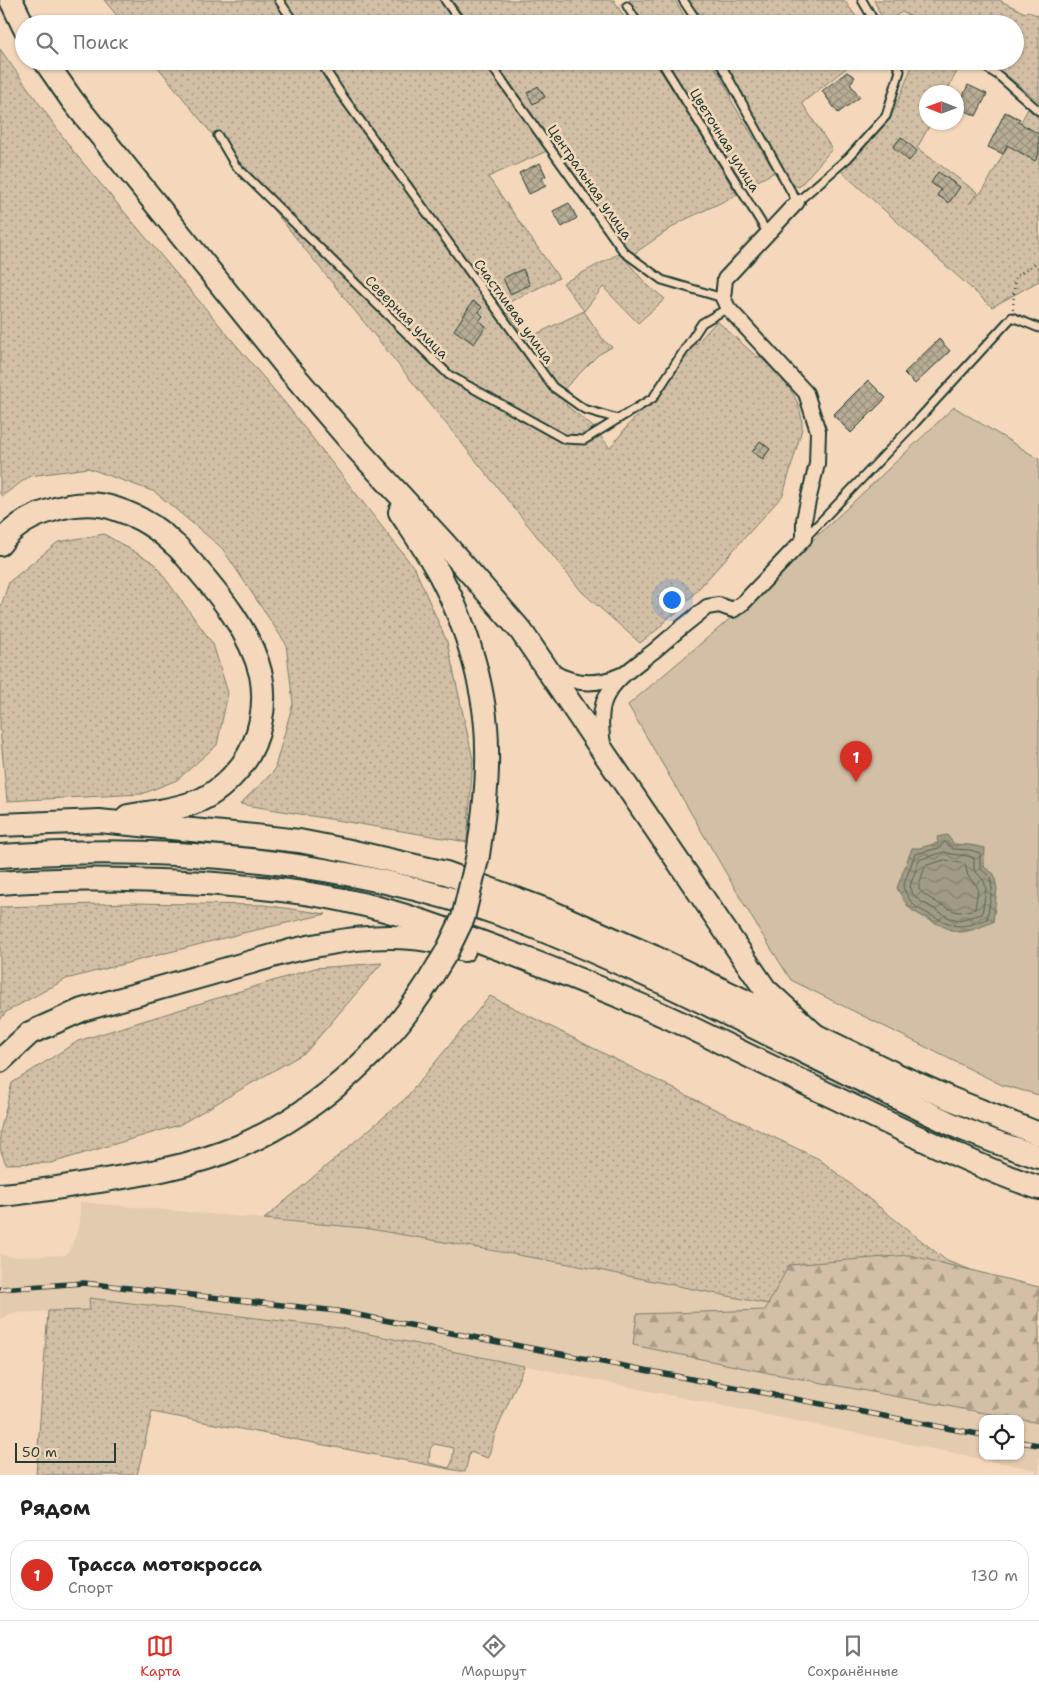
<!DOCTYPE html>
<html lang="ru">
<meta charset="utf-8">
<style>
:root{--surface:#fff;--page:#f2f2f2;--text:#222;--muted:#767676;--line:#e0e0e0;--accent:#d93025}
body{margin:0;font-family:"Shantell Sans",sans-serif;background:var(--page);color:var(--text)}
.controls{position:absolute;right:15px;bottom:15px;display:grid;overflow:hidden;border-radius:10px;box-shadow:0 1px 4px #0004}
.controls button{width:45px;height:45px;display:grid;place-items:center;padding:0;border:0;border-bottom:1px solid var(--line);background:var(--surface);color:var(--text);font:25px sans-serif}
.compass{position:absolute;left:919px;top:85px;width:45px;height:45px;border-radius:50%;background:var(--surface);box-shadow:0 1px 4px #0004;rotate:271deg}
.scale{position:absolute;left:15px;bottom:12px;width:101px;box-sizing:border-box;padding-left:5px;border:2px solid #1f3d34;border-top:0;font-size:14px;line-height:18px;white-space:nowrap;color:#1f3d34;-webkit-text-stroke:4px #f5d8bb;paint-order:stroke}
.you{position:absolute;left:671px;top:599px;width:18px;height:18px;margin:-12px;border:4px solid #fff;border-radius:50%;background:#1a73e8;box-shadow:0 0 0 8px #1a73e833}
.badge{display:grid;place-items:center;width:32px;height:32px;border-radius:50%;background:var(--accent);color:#fff;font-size:16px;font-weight:700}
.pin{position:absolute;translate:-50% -41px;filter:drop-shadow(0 1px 2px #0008)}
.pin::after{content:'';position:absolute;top:26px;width:18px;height:15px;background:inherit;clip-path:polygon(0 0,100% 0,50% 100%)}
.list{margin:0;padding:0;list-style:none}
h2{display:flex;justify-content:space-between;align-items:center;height:65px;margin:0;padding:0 20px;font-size:21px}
h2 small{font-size:16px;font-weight:400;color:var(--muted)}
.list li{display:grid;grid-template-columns:32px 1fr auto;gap:15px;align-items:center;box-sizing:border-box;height:70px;margin:0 10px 10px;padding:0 10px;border:1px solid var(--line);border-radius:20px}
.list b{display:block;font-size:19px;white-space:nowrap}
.list p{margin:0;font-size:16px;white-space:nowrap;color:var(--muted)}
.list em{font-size:16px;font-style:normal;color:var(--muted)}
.icon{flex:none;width:28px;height:28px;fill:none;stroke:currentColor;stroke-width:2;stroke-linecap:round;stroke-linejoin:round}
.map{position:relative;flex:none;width:1039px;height:1475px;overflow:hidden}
.search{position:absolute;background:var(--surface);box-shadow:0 1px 4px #0004;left:15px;right:15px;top:15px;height:55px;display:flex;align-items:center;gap:12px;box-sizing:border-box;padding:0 18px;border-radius:28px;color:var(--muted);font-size:19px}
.sheet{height:145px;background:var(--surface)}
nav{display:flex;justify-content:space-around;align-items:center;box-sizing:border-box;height:70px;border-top:1px solid var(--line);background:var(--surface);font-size:14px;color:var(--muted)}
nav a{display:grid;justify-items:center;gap:2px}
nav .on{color:var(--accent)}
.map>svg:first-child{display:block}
</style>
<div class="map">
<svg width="1039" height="1475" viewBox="0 0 1039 1475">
<defs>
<pattern id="grass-dots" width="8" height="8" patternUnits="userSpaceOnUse" patternTransform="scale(1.25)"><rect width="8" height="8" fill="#d2bfa5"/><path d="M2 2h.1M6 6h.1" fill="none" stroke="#aa9c87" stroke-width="1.8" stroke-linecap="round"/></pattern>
<pattern id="forest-firs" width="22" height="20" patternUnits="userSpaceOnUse" patternTransform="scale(1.25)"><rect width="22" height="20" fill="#d2bfa5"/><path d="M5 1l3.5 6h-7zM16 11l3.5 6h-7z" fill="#aa9c87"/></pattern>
<pattern id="water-waves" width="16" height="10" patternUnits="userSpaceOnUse" patternTransform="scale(1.25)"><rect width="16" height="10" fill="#a19b85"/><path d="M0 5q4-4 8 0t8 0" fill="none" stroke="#83806e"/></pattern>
<pattern id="building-cross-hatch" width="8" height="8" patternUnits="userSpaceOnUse" patternTransform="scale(1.25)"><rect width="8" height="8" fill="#b9ad96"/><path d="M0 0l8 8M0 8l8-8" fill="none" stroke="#968e7b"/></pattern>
</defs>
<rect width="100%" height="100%" fill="#f5d8bb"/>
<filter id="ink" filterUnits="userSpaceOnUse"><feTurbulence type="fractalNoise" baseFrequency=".02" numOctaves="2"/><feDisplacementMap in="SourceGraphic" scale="10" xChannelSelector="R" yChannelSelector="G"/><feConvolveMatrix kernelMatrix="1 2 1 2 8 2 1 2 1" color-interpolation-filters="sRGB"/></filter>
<g filter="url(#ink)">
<path fill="#e3cbb0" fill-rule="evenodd" d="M80 1202 364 1228 569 1264 832 1317 1039 1354V1475H1035L1036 1470 340 1328 90 1298 91 1310 12 1313 0 1319V1254L11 1257 65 1255 69 1251 73 1243 80 1223ZM983 1419H1020V1456H983Z"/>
<g fill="url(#grass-dots)" stroke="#787e6c" fill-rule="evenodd">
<path d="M104 0H440L456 24H124Z"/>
<path d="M452 0H614L628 24H469Z"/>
<path d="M629 0H675L689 24H645Z"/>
<path d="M687 0H844L860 22 864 19 867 24H706C704 12 699 14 692 8 690 6 688 3 687 0Z"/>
<path d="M874 0H999L1025 13 1027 11 1039 16V102L1010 78 984 61H1015V24H925L902 12 884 23Z"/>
<path d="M0 49 73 151 285 403 415 569 447 642 473 759 467 842 240 804 274 771 293 703 286 644 222 548 155 492 88 468 30 476 2 496 0 494Z"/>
<path d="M153 61H483L547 151 488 177 559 278 503 305 526 339 584 311 563 283 620 253 646 284 665 299 638 323 603 287 584 311 604 341 612 347 598 355 564 389 574 397 566 405 592 426 610 448 629 424 648 404 679 363 717 321 757 357 759 356C781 378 803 395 802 429L783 495 675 615H671L658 629 640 643 582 592Z"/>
<path d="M495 61H654L694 123 737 195 680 222 632 255 602 215Z"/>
<path d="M669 61H711L730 94 731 100 775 172 746 187 666 63Z"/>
<path d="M722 61H855L802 103 832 149 799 187 791 184Z"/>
<path d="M903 61 962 62 946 92H926V122L931 123 917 148 978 193 969 204 984 189 1028 109 1039 118V281L992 307 843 173 838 165 866 135 872 139 895 109 912 66Z"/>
<path d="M104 534 154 563 213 644 228 693 217 745 177 780 142 794 7 801 0 729V609L9 582 58 542Z"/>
<path d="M131 903 264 905 326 914 243 933 66 979 6 1012 0 1020V907Z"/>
<path d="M382 963 306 1052 179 1125 51 1163 6 1164 0 1149V1132L12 1083 78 1041 315 968Z"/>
<path d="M490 996 704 1104 819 1159 947 1261 1039 1295 832 1317 569 1264 364 1228 264 1219 405 1099Z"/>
<path d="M89 1298 340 1328 524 1366 495 1434 488 1458 470 1452 465 1472 152 1412 137 1475H36L48 1311 90 1310ZM434 1444 454 1448 452 1462 449 1468 429 1463 430 1449Z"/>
</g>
<path fill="url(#forest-firs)" stroke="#787e6c" d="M909 1255 1039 1287V1423L769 1373 633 1345 637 1314 765 1310 789 1265Z"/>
<path fill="#d2bfa5" stroke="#787e6c" d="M954 407 1039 459V1095L1002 1085 791 980 758 928 628 705 725 623Z"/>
<path fill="url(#water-waves)" stroke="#6d7565" d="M947 835 954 844 970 845 985 848 984 867 994 874 997 889 993 922C983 926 970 932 959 932 952 932 919 915 913 911 906 906 902 896 897 888L912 848H919L938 843 937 837Z"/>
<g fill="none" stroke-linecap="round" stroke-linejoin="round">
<g stroke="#536354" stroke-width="1">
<path d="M945 842 953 849 970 850 980 853V868L990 877 992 889 987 919C979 922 969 926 960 926 952 927 924 912 916 907 910 902 906 894 903 887L915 854 939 848Z"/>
<path d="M945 852C954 856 965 854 974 858V870L984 881 986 889 982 914 959 920 950 918 920 901 913 894 910 886 919 860Z"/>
<path d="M945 860 965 864 968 876 977 886 978 890 975 909C970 910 964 912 959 912 953 912 921 895 919 889 918 886 924 870 925 866Z"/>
</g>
</g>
<g fill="url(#building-cross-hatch)" stroke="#1f3d34">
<path d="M847 72 855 77 850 84 860 97 838 113 822 91Z"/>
<path d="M968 85 987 94 976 116 958 107Z"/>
<path d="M538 86 545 97 533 104 527 93Z"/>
<path d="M1005 112 1020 119 1018 122 1039 134V154L1035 161 1007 145 1003 154 988 147Z"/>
<path d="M901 137 917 151 909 161 893 147Z"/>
<path d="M540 163 546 176 542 178 546 186 529 194 519 173Z"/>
<path d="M938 172 960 187 949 203 937 195 941 190 931 183Z"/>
<path d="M569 203 577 218 562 227 553 211Z"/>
<path d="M523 269 530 285 510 294 503 278Z"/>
<path d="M473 301 482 307 479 312 483 316 479 321 486 326 474 344 454 330Z"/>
<path d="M939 339 950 351 915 384 904 373Z"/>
<path d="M868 380 886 398 851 433 833 415Z"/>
<path d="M760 441 770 449 763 459 752 452Z"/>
</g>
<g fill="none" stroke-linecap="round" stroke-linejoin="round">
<defs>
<g id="service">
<path d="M279 0 295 24"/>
<path d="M445 0 462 24"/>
<path d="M683 0 699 24"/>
<path d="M862 0 876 24"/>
<path d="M627 6 638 24"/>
<path d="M320 61 341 94 553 387 584 409 618 419 653 398 702 323 728 308"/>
<path d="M488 61 624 252 662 280 723 298"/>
<path d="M661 61 767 232"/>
<path d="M719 61 797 202 848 158 886 116 900 71 895 61"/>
<path d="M976 61 999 76 1039 111"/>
<path d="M218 136 235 165 449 375 564 439 584 440 618 419"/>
<path d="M804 539 915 423 1012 317 1039 328"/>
</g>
<g id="minor">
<path d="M551 671C574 685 597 686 621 675"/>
<path d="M604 749C601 735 599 713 605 699 614 679 636 665 654 651 671 636 689 621 707 607L719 605 733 610 744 602 804 539V520L808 501 817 464 818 431 806 393 728 308 723 298 725 279 797 202"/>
</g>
<g id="trunk">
<path d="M11 0 24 27"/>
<path d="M45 61 72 100 287 367 359 451 444 543 521 631 765 989 816 1036"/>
<path d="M400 512C414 533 429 554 441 577 467 626 487 693 487 749 488 785 483 820 478 855"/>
<path d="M0 544C11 529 28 518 46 512 69 504 93 501 116 509 138 516 158 528 174 544 181 549 186 557 192 563 220 595 251 633 261 675 267 705 260 741 242 765 231 779 215 794 198 801 177 810 151 812 128 816"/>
<path d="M0 825 99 821 254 836 299 841 345 850 446 873 549 911 654 957 895 1074 949 1098 1039 1134"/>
<path d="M0 856C170 844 346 860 508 917 559 935 608 958 657 980 759 1028 858 1080 960 1128L993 1141 1039 1157"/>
<path d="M0 883C68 877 136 879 204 883 255 887 307 891 357 903 402 913 445 929 489 945 554 969 619 995 683 1024 758 1060 832 1097 907 1132 950 1152 994 1173 1039 1188"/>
<path d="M0 1061 30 1033 82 1010 290 951C335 941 382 932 427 940 440 942 452 947 464 950"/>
<path d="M0 1195C29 1193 57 1188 86 1183 138 1175 191 1167 240 1146 322 1110 393 1044 438 966"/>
</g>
</defs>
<use href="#service" stroke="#1f3d34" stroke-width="11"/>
<use href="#minor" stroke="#1f3d34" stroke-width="18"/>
<use href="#trunk" stroke="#1f3d34" stroke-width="26"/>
<path stroke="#1f3d34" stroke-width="2.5" stroke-dasharray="1 4" stroke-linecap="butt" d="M1013 309 1015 277 1039 261"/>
<use href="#service" stroke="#f5d8bb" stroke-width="7"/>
<use href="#minor" stroke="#f5d8bb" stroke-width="14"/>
<use href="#trunk" stroke="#f5d8bb" stroke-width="22"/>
<defs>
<g id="rail">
<path d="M0 1289 84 1283 337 1311 983 1435"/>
<path d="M1020 1442 1039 1445"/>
</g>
</defs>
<use href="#rail" stroke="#1f3d34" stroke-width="5.5"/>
<use href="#rail" stroke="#f5d8bb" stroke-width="4" stroke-dasharray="11" stroke-linecap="butt"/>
<defs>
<path id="trunk-bridge" d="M438 966 446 953 463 918 478 855"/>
</defs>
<use href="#trunk-bridge" stroke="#1f3d34" stroke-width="26" stroke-linecap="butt"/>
<use href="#trunk-bridge" stroke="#f5d8bb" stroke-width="22"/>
</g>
</g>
<g text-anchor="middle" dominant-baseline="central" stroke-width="5" stroke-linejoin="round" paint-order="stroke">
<g font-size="14" fill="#1f3d34" stroke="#f5d8bb">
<text transform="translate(725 140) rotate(58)">Цветочная улица</text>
<text transform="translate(590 182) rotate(55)">Центральная улица</text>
<text transform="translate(514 311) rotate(54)">Счастливая улица</text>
<text transform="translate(407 317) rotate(45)">Северная улица</text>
</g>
</g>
</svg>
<div class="controls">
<button><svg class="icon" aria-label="locate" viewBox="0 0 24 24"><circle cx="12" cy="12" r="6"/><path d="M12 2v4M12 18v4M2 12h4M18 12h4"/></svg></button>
</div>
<svg class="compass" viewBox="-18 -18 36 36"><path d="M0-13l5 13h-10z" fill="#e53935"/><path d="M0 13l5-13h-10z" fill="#767676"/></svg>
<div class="scale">50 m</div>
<div class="you"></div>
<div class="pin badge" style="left:856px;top:782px">1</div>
<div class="search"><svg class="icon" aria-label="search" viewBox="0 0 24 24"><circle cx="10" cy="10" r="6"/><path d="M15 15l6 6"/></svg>Поиск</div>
</div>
<section class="sheet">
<h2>Рядом<small></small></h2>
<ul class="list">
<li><span class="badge">1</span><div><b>Трасса мотокросса</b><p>Спорт</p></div><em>130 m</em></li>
</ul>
</section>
<nav>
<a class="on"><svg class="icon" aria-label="map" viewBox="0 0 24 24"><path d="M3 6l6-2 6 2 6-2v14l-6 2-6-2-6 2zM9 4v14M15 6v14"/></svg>Карта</a>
<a><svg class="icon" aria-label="directions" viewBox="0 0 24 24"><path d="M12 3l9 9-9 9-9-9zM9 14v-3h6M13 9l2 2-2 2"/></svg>Маршрут</a>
<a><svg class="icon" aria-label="saved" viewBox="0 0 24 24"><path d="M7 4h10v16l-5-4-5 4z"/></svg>Сохранённые</a>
</nav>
